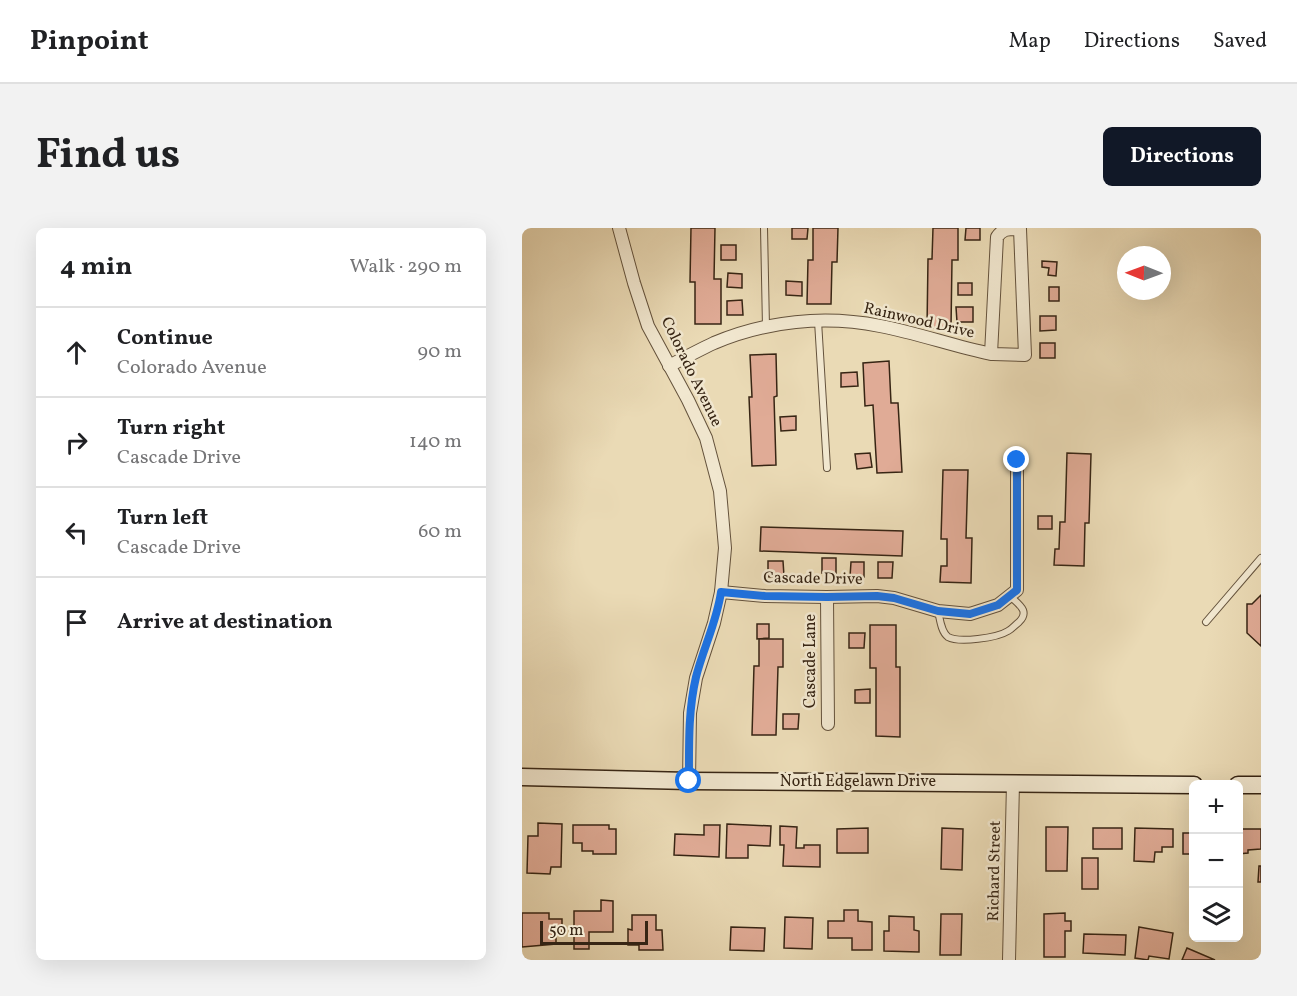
<!DOCTYPE html>
<meta charset="utf-8">
<style>
:root{--surface:#fff;--page:#f2f2f2;--text:#202124;--muted:#757577;--line:#e0e0e0;--accent:#111827}
body{margin:0;font-family:Vollkorn,serif;background:var(--page);color:var(--text)}
.controls{position:absolute;right:18px;bottom:18px;display:grid;overflow:hidden;border-radius:9px;box-shadow:0 6px 24px #0002}
.controls button{width:54px;height:54px;display:grid;place-items:center;padding:0;border:0;border-bottom:2px solid var(--line);background:var(--surface);color:var(--text);font:30px sans-serif}
.compass{position:absolute;left:595px;top:18px;width:54px;height:54px;border-radius:50%;background:var(--surface);box-shadow:0 6px 24px #0002;rotate:271deg}
.scale{position:absolute;left:18px;bottom:15px;width:108px;box-sizing:border-box;padding-left:6px;border:3px solid #372514;border-top:0;font-size:16px;line-height:21px;white-space:nowrap;color:#372514;-webkit-text-stroke:4px #f1e7cf;paint-order:stroke}
.stop{position:absolute;width:18px;height:18px;margin:-14px;border:4px solid #1a73e8;border-radius:50%;background:#fff}
.stop.end{background:#1a73e8;border-color:#fff;box-shadow:0 2px 6px #0008}
.list{margin:0;padding:0;list-style:none}
h2{display:flex;justify-content:space-between;align-items:center;height:78px;margin:0;padding:0 24px;font-size:26px}
h2 small{font-size:20px;font-weight:400;color:var(--muted)}
.list li{display:grid;grid-template-columns:39px 1fr auto;gap:18px;align-items:center;box-sizing:border-box;height:90px;padding:0 24px;border-top:2px solid var(--line)}
.list b{display:block;font-size:22px;white-space:nowrap}
.list p{margin:0;font-size:20px;white-space:nowrap;color:var(--muted)}
.list em{font-size:20px;font-style:normal;color:var(--muted)}
.icon{flex:none;width:33px;height:33px;fill:none;stroke:currentColor;stroke-width:2;stroke-linecap:round;stroke-linejoin:round}
.map{position:relative;flex:none;width:739px;height:732px;overflow:hidden;border-radius:9px}
header{display:flex;align-items:center;gap:36px;box-sizing:border-box;height:84px;padding:0 30px;background:var(--surface);border-bottom:2px solid var(--line)}
header strong{font-size:28px}
nav{display:flex;gap:33px;margin-inline-start:auto;font-size:21px}
.intro{display:flex;align-items:center;justify-content:space-between;box-sizing:border-box;height:144px;padding:0 36px}
h1{margin:0;font-size:42px}
.button{padding:15px 27px;border-radius:9px;background:var(--accent);color:#fff;font-size:21px;font-weight:700}
main{display:flex;gap:36px;padding:0 36px}
aside{flex:1;background:var(--surface);border-radius:9px;box-shadow:0 6px 24px #0002}
.map>svg:first-child{display:block}
</style>
<header>
<strong>Pinpoint</strong>
<nav><a>Map</a><a>Directions</a><a>Saved</a></nav>
</header>
<div class="intro"><h1>Find us</h1><a class="button">Directions</a></div>
<main>
<aside>
<h2>4 min<small>Walk · 290 m</small></h2>
<ul class="list">
<li><svg class="icon" aria-label="ahead" viewBox="0 0 24 24"><path d="M12 20V5M6 11l6-6 6 6"/></svg><div><b>Continue</b><p>Colorado Avenue</p></div><em>90 m</em></li>
<li><svg class="icon" aria-label="right" viewBox="0 0 24 24"><path d="M7 20v-9h11M14 6l5 5-5 5"/></svg><div><b>Turn right</b><p>Cascade Drive</p></div><em>140 m</em></li>
<li><svg class="icon" aria-label="left" viewBox="0 0 24 24"><path d="M17 20v-9H6M10 6l-5 5 5 5"/></svg><div><b>Turn left</b><p>Cascade Drive</p></div><em>60 m</em></li>
<li><svg class="icon" aria-label="arrive" viewBox="0 0 24 24"><path d="M6 21V4h12l-3 4 3 4H6"/></svg><div><b>Arrive at destination</b></div></li>
</ul>
</aside>
<div class="map">
<svg width="739" height="732" viewBox="0 0 739 732">
<rect width="100%" height="100%" fill="#eadab5"/>
<filter id="stains"><feTurbulence type="fractalNoise" baseFrequency=".00333" numOctaves="4"/><feColorMatrix values="0 0 0 0 .2 0 0 0 0 .09 0 0 0 0 .02 0 0 0 .5 -.17"/></filter>
<radialGradient id="worn" r=".72"><stop offset=".6" stop-color="#630" stop-opacity="0"/><stop offset="1" stop-color="#630" stop-opacity=".3"/></radialGradient>
<g fill="#e0ab96" stroke="#372514" stroke-width="1.5">
<path d="M169 0H193L192 51H199V96H173V54H168Z"/>
<path d="M270 0H286L285 11H270Z"/>
<path d="M291 0H316L315 34H310L309 76H285L286 32H291Z"/>
<path d="M411 0H436V32H430L429 100H405L406 31H410Z"/>
<path d="M444 0H458V12H443Z"/>
<rect x="199" y="17" width="15" height="15"/>
<path d="M520 33 535 34 534 48 526 47 527 40 520 39Z"/>
<path d="M206 45 220 46V60L205 59Z"/>
<path d="M264 53 280 54V68L264 67Z"/>
<rect x="436" y="55" width="14" height="12"/>
<rect x="527" y="59" width="10" height="14"/>
<path d="M220 72 221 87H205V73Z"/>
<path d="M434 79H451V94H435Z"/>
<path d="M518 88H534V102L518 103Z"/>
<rect x="518" y="115" width="15" height="15"/>
<path d="M254 126 255 168 252 169 254 237 230 238 227 169H230L228 127Z"/>
<path d="M367 133 369 175H376L380 244 355 245 351 177 343 178 341 135Z"/>
<path d="M335 144 336 158 319 159V145Z"/>
<path d="M274 188V202L259 203 258 189Z"/>
<path d="M348 225 350 239 335 241 333 226Z"/>
<path d="M545 225 569 226 567 295H563L562 338 532 337 533 321H537L538 294H543Z"/>
<path d="M421 242H446L444 310H450L449 355 418 354 419 338H425V311H419Z"/>
<rect x="516" y="288" width="14" height="13"/>
<path d="M239 299 381 303 380 328 238 323Z"/>
<path d="M300 330H314V346L300 345Z"/>
<path d="M246 333H261L262 348 246 349Z"/>
<path d="M329 334H342V349H328Z"/>
<path d="M356 334H371L370 350H356Z"/>
<path d="M739 367V418L725 405V376H730Z"/>
<path d="M235 396H247V410L235 411Z"/>
<path d="M348 397H374V439H378V509L354 508V440H348Z"/>
<path d="M327 405H343L342 420H327Z"/>
<path d="M237 411H261V439H256L254 507H230L232 438H237Z"/>
<path d="M348 461V475H333V462Z"/>
<path d="M261 486H277L276 501H261Z"/>
<path d="M16 595 40 596 39 639H29L28 646 5 645 6 608H16Z"/>
<path d="M205 596 249 598 248 618 226 617V630H204Z"/>
<path d="M51 597H87V601H94V626H71V623H60V615H51Z"/>
<path d="M182 597H198L197 629 152 627 153 606 182 607Z"/>
<path d="M258 598 275 599 274 620H282V617H298V639L261 638 262 617H258Z"/>
<path d="M524 599H546L545 643H524Z"/>
<path d="M346 600V625H315V601Z"/>
<path d="M420 600 441 601 440 642 419 641Z"/>
<rect x="571" y="600" width="29" height="21"/>
<path d="M613 600 651 601V619H640V624H633L632 634 612 633Z"/>
<path d="M716 601H739V621L726 622V625L716 626Z"/>
<rect x="661" y="605" width="11" height="21"/>
<rect x="560" y="630" width="16" height="31"/>
<path d="M737 638H739V654H736Z"/>
<path d="M79 672 91 673V704H67V721H52V683H79Z"/>
<path d="M322 682H336V693L350 694V722H330V710H306V693H322Z"/>
<path d="M0 685H27V691H40V704H34V716L0 719Z"/>
<path d="M543 685V693H549V703H543V729H522V686Z"/>
<path d="M419 686H440L439 727H418Z"/>
<path d="M110 687H134V702H140L141 722H117V717H106V701L110 702Z"/>
<path d="M367 688 392 689V702L397 703V724L362 723V703H367Z"/>
<path d="M263 689 291 690 290 721 262 720Z"/>
<path d="M209 699 243 700 242 723 208 722Z"/>
<path d="M617 699 651 705 647 731 627 728 626 732 613 730Z"/>
<path d="M562 706 604 707 603 727 561 725Z"/>
<path d="M665 720 693 732H660Z"/>
</g>
<g fill="none" stroke-linecap="round" stroke-linejoin="round">
<defs>
<g id="lane">
<path d="M242 0 244 99"/>
<path d="M296 93 305 240"/>
<path d="M416 383C418 391 419 404 426 409 437 415 475 410 486 403 490 401 493 397 497 394 500 391 503 387 501 382 499 377 492 372 488 368"/>
<path d="M684 394 739 330"/>
</g>
<g id="street">
<path d="M97 0 112 55 126 98 166 172 184 210 198 263 203 320 199 364 192 395 174 450 168 485 167 553"/>
<path d="M147 138C162 130 177 122 192 115 243 93 303 87 358 98 395 105 431 118 469 126H471L503 127 498 1C487 1 481 0 475 9L469 126"/>
<path d="M199 364 243 368 305 369 355 368 372 370 416 383 448 386 476 377 495 362V232"/>
<path d="M305 369 306 496"/>
<path d="M487 732 491 555"/>
</g>
<g id="secondary">
<path d="M0 549 167 553 672 557"/>
<path d="M716 557H739"/>
</g>
</defs>
<use href="#lane" stroke="#64523c" stroke-width="8"/>
<use href="#street" stroke="#64523c" stroke-width="14"/>
<use href="#secondary" stroke="#372514" stroke-width="19"/>
<use href="#lane" stroke="#f1e7cf" stroke-width="6"/>
<use href="#street" stroke="#f1e7cf" stroke-width="12"/>
<use href="#secondary" stroke="#f1e7cf" stroke-width="16"/>
</g>
<g fill="none" stroke-linecap="round" stroke-linejoin="round">
<path stroke="#1a73e8" stroke-width="8" d="M167 553C167 518 166 483 174 449 181 421 195 393 199 364L243 368 305 369 355 368 372 370 416 383 448 386 476 377 495 362V232"/>
</g>
<g text-anchor="middle" dominant-baseline="central" stroke-width="5" stroke-linejoin="round" paint-order="stroke">
<g font-size="16" fill="#372514" stroke="#f1e7cf">
<text transform="translate(397 93) rotate(13)">Rainwood Drive</text>
<text transform="translate(169 144) rotate(64)">Colorado Avenue</text>
<text transform="translate(291 351) rotate(1)">Cascade Drive</text>
<text transform="translate(289 433) rotate(-90)">Cascade Lane</text>
<text x="336" y="554">North Edgelawn Drive</text>
<text transform="translate(473 643) rotate(-89)">Richard Street</text>
</g>
</g>
<rect width="100%" height="100%" filter="url(#stains)"/>
<rect width="100%" height="100%" fill="url(#worn)"/>
</svg>
<div class="controls">
<button>+</button>
<button>−</button>
<button><svg class="icon" aria-label="layers" viewBox="0 0 24 24"><path d="M12 4l9 5-9 5-9-5zM3 14l9 5 9-5"/></svg></button>
</div>
<svg class="compass" viewBox="-18 -18 36 36"><path d="M0-13l5 13h-10z" fill="#e53935"/><path d="M0 13l5-13h-10z" fill="#757577"/></svg>
<div class="scale">50 m</div>
<div class="stop" style="left:167px;top:553px"></div>
<div class="stop end" style="left:495px;top:232px"></div>
</div>
</main>
